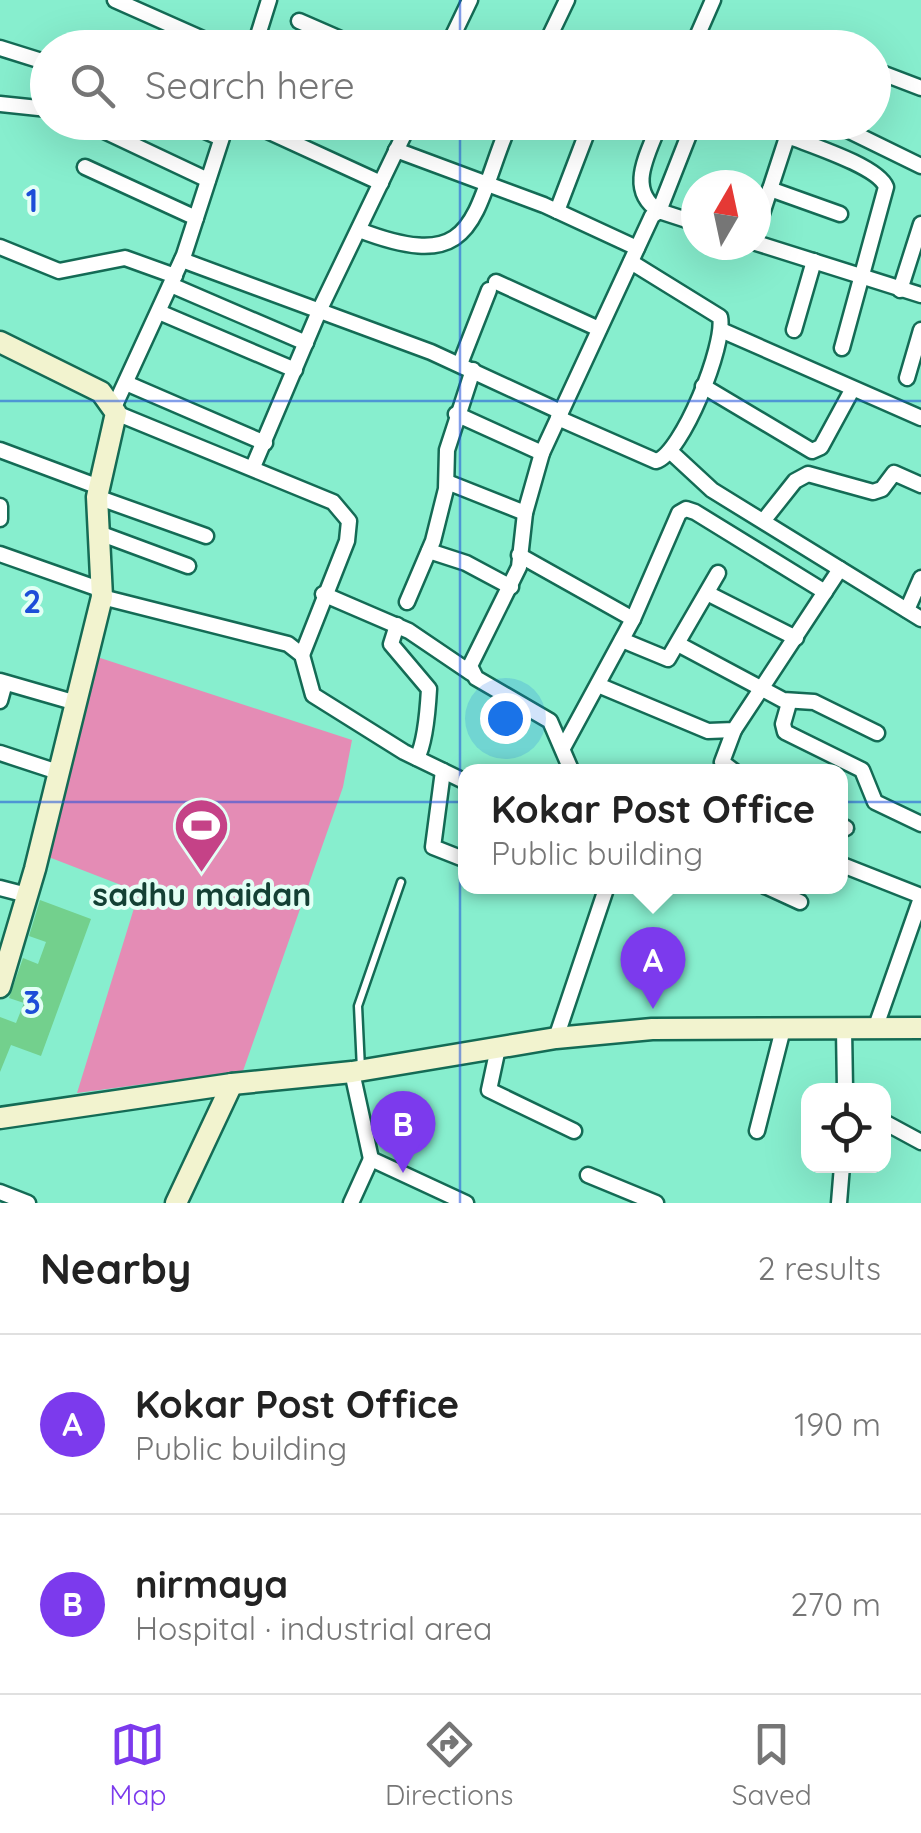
<!DOCTYPE html>
<meta charset="utf-8">
<style>
:root{--surface:#fff;--page:#f6f6f6;--text:#222;--muted:#767676;--line:#e0e0e0;--accent:#7c3aed}
body{margin:0;font-family:Quicksand,sans-serif;background:var(--page);color:var(--text)}
.controls{position:absolute;right:30px;bottom:30px;display:grid;overflow:hidden;border-radius:20px;box-shadow:0 10px 40px #0002}
.controls button{width:90px;height:90px;display:grid;place-items:center;padding:0;border:0;border-bottom:2px solid var(--line);background:var(--surface);color:var(--text);font:50px sans-serif}
.compass{position:absolute;left:681px;top:170px;width:90px;height:90px;border-radius:50%;background:var(--surface);box-shadow:0 10px 40px #0002;rotate:9deg}
.you{position:absolute;left:505px;top:718px;width:35px;height:35px;margin:-25px;border:8px solid #fff;border-radius:50%;background:#1a73e8;box-shadow:0 0 0 15px #1a73e833}
.badge{display:grid;place-items:center;width:65px;height:65px;border-radius:50%;background:var(--accent);color:#fff;font-size:32px;font-weight:700}
.pin{position:absolute;translate:-50% -82px;filter:drop-shadow(0 2px 5px #0008)}
.pin::after{content:'';position:absolute;top:52px;width:35px;height:30px;background:inherit;clip-path:polygon(0 0,100% 0,50% 100%)}
.popup{position:absolute;left:458px;top:764px;width:390px;height:130px;box-sizing:border-box;display:grid;place-content:center;border-radius:20px;background:var(--surface);filter:drop-shadow(0 2px 8px #0005);font-size:32px;white-space:nowrap;color:var(--muted)}
.popup b{font-size:38px;color:var(--text)}
.popup::after{content:'';position:absolute;left:50%;top:100%;margin-left:-20px;border:20px solid transparent;border-top-color:var(--surface)}
.list{margin:0;padding:0;list-style:none}
h2{display:flex;justify-content:space-between;align-items:center;height:130px;margin:0;padding:0 40px;font-size:42px}
h2 small{font-size:32px;font-weight:400;color:var(--muted)}
.list li{display:grid;grid-template-columns:65px 1fr auto;gap:30px;align-items:center;box-sizing:border-box;height:180px;padding:0 40px;border-top:2px solid var(--line)}
.list b{display:block;font-size:38px;white-space:nowrap}
.list p{margin:0;font-size:32px;white-space:nowrap;color:var(--muted)}
.list em{font-size:32px;font-style:normal;color:var(--muted)}
.icon{flex:none;width:55px;height:55px;fill:none;stroke:currentColor;stroke-width:2;stroke-linecap:round;stroke-linejoin:round}
.map{position:relative;flex:none;width:921px;height:1203px;overflow:hidden}
.search{position:absolute;background:var(--surface);box-shadow:0 10px 40px #0002;left:30px;right:30px;top:30px;height:110px;display:flex;align-items:center;gap:25px;box-sizing:border-box;padding:0 35px;border-radius:55px;color:var(--muted);font-size:38px}
.sheet{height:490px;background:var(--surface)}
nav{display:flex;justify-content:space-around;align-items:center;box-sizing:border-box;height:140px;border-top:2px solid var(--line);background:var(--surface);font-size:28px;color:var(--muted)}
nav a{display:grid;justify-items:center;gap:5px}
nav .on{color:var(--accent)}
.map>svg:first-child{display:block}
</style>
<div class="map">
<svg width="921" height="1203" viewBox="0 0 921 1203">
<rect width="100%" height="100%" fill="#87eece"/>
<path fill="#e48cb5" d="M88 654 352 740 343 787 243 1071 77 1093 139 892 46 856Z"/>
<path fill="#73d08d" d="M40 900 91 919 41 1056 11 1045 0 1072V1017L16 1023 24 1003 9 998 23 958 38 964 46 942 29 936Z"/>
<g fill="none" stroke-linecap="round" stroke-linejoin="round">
<defs>
<path id="lane" d="M361 1069 358 1006 401 882"/>
<g id="street">
<path d="M115 0 223 48"/>
<path d="M299 21 361 48"/>
<path d="M0 48 48 63"/>
<path d="M254 48 269 0"/>
<path d="M447 48 470 0"/>
<path d="M544 48 567 0"/>
<path d="M632 48 652 41 670 48"/>
<path d="M692 48 713 0"/>
<path d="M796 48H809"/>
<path d="M874 70 921 88"/>
<path d="M0 104 48 109"/>
<path d="M85 122 208 180"/>
<path d="M185 122 221 138"/>
<path d="M248 122 381 183"/>
<path d="M660 122C649 153 625 189 659 211L694 122"/>
<path d="M831 122 921 166"/>
<path d="M788 136C810 145 878 166 886 187L842 348"/>
<path d="M396 150 544 205 637 248"/>
<path d="M85 167 196 218"/>
<path d="M770 189 840 214"/>
<path d="M557 211 591 122"/>
<path d="M359 230C479 276 471 216 510 122"/>
<path d="M756 232 792 122"/>
<path d="M756 243 921 295"/>
<path d="M0 247 59 271 125 258 175 276"/>
<path d="M182 260 431 352 561 412"/>
<path d="M496 282 599 329"/>
<path d="M171 285 306 343"/>
<path d="M900 290 921 224"/>
<path d="M159 312 295 370"/>
<path d="M721 330 921 418"/>
<path d="M794 330 814 261"/>
<path d="M460 364 489 290"/>
<path d="M907 378 921 330"/>
<path d="M126 383 265 443"/>
<path d="M703 386 812 451 821 447 852 390"/>
<path d="M115 405 184 255 227 122"/>
<path d="M116 413 333 502 349 521 347 541 302 655"/>
<path d="M456 414 542 453"/>
<path d="M558 418 656 461C682 454 726 344 720 317L631 262"/>
<path d="M0 450 99 487"/>
<path d="M672 453 712 490 921 619"/>
<path d="M253 467 320 309 410 122"/>
<path d="M447 482 525 513"/>
<path d="M97 497 206 536"/>
<path d="M0 506V519"/>
<path d="M764 520 795 481 808 474 873 492 882 489 894 473 921 485"/>
<path d="M99 533 188 566"/>
<path d="M429 551 466 563 511 587"/>
<path d="M0 554 102 590"/>
<path d="M519 555 633 619"/>
<path d="M707 593 796 638"/>
<path d="M323 594 409 631 471 673"/>
<path d="M102 597 288 644 302 655 313 695 404 752 466 782"/>
<path d="M407 602 433 541 446 489 447 450 473 370"/>
<path d="M907 610 921 578"/>
<path d="M397 625 391 644 429 689C428 707 425 743 417 758"/>
<path d="M622 640 668 659 718 573"/>
<path d="M678 644 783 700 814 702 877 733"/>
<path d="M0 681 73 702"/>
<path d="M598 685 708 731 734 730 840 569"/>
<path d="M0 701 5 683"/>
<path d="M789 703 783 724 785 732 862 770 875 802 921 824"/>
<path d="M734 730 722 762 735 772"/>
<path d="M563 748 633 619 679 513 686 509 695 512 825 592"/>
<path d="M0 753 58 772"/>
<path d="M443 771 433 847 466 860"/>
<path d="M572 772 550 721 476 678 470 666 519 567 525 513 542 453 652 216 659 211 696 223"/>
<path d="M840 825 846 828"/>
<path d="M845 866 921 896"/>
<path d="M765 886 800 902"/>
<path d="M0 888 27 895"/>
<path d="M844 1029 845 1090"/>
<path d="M875 1029 921 898"/>
<path d="M556 1038 607 886"/>
<path d="M498 1048 489 1090 574 1131"/>
<path d="M352 1072 371 1159 466 1203"/>
<path d="M884 1122 921 1142"/>
<path d="M757 1131 783 1029"/>
<path d="M588 1175 656 1203"/>
<path d="M0 1192 28 1203"/>
<path d="M351 1203 371 1159"/>
<path d="M839 1203 842 1166"/>
</g>
<g id="secondary">
<path d="M0 342 101 392 116 413 97 497 102 597 35 869 0 987"/>
<path d="M0 1118 232 1084 352 1072 556 1038 652 1029 921 1028"/>
<path d="M176 1203 232 1084"/>
</g>
</defs>
<use href="#lane" stroke="#146b55" stroke-width="11"/>
<use href="#street" stroke="#146b55" stroke-width="19"/>
<use href="#secondary" stroke="#146b55" stroke-width="25"/>
<use href="#lane" stroke="#fff" stroke-width="6"/>
<use href="#street" stroke="#fff" stroke-width="14"/>
<use href="#secondary" stroke="#f2f3cf" stroke-width="20"/>
</g>
<path fill="none" stroke="#1d4ed8" stroke-width="2.5" stroke-opacity="0.55" d="M460 0V48M460 122V1203M0 401H921M0 802H921"/>
<defs>
<symbol id="stadium-pin" viewBox="-11 -11 22 30"><path d="M0 17L-7.5 6A9.5 9.5 0 1 1 7.5 6Z" fill="#c54287" stroke="#e3fff5"/><path d="M0-5a6.5 5 0 1 0 0 10a6.5 5 0 1 0 0-10ZM-3.5-1.8h7v3.6h-7Z" fill="#fff"/></symbol>
</defs>
<g fill-rule="evenodd">
<use href="#stadium-pin" x="170" y="794" width="63" height="86"/>
</g>
<g text-anchor="middle" dominant-baseline="central" stroke-width="8" stroke-linejoin="round" paint-order="stroke">
<g font-size="32" font-weight="bold" fill="#144034" stroke="#e3fff5">
<text x="202" y="894">sadhu maidan</text>
</g>
</g>
<g font-size="32" text-anchor="middle" font-weight="bold" fill="#1d4ed8" stroke="#e3fff5" stroke-width="8" stroke-linejoin="round" paint-order="stroke">
<text x="32" y="212">1</text>
<text x="32" y="613">2</text>
<text x="32" y="1014">3</text>
</g>
</svg>
<div class="controls">
<button><svg class="icon" aria-label="locate" viewBox="0 0 24 24"><circle cx="12" cy="12" r="6"/><path d="M12 2v4M12 18v4M2 12h4M18 12h4"/></svg></button>
</div>
<svg class="compass" viewBox="-18 -18 36 36"><path d="M0-13l5 13h-10z" fill="#e53935"/><path d="M0 13l5-13h-10z" fill="#767676"/></svg>
<div class="you"></div>
<div class="pin badge" style="left:653px;top:1009px">A</div>
<div class="popup"><b>Kokar Post Office</b>Public building</div>
<div class="pin badge" style="left:403px;top:1173px">B</div>
<div class="search"><svg class="icon" aria-label="search" viewBox="0 0 24 24"><circle cx="10" cy="10" r="6"/><path d="M15 15l6 6"/></svg>Search here</div>
</div>
<section class="sheet">
<h2>Nearby<small>2 results</small></h2>
<ul class="list">
<li><span class="badge">A</span><div><b>Kokar Post Office</b><p>Public building</p></div><em>190 m</em></li>
<li><span class="badge">B</span><div><b>nirmaya</b><p>Hospital · industrial area</p></div><em>270 m</em></li>
</ul>
</section>
<nav>
<a class="on"><svg class="icon" aria-label="map" viewBox="0 0 24 24"><path d="M3 6l6-2 6 2 6-2v14l-6 2-6-2-6 2zM9 4v14M15 6v14"/></svg>Map</a>
<a><svg class="icon" aria-label="directions" viewBox="0 0 24 24"><path d="M12 3l9 9-9 9-9-9zM9 14v-3h6M13 9l2 2-2 2"/></svg>Directions</a>
<a><svg class="icon" aria-label="saved" viewBox="0 0 24 24"><path d="M7 4h10v16l-5-4-5 4z"/></svg>Saved</a>
</nav>
